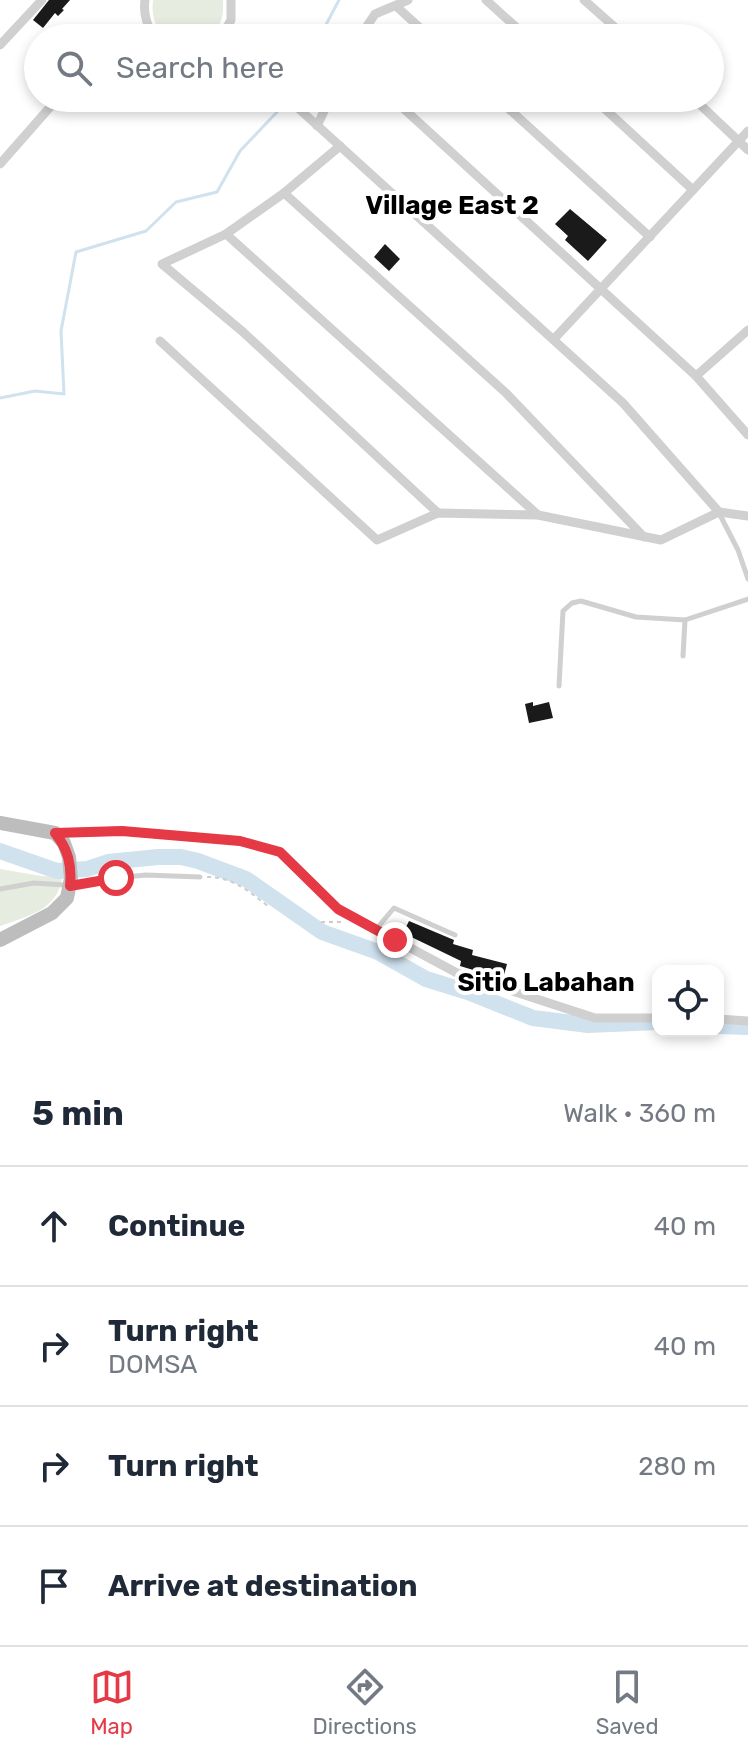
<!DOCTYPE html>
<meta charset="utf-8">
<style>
:root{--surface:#fff;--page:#f6f6f7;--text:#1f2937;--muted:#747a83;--line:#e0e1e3;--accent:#e63946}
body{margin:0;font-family:Rubik,sans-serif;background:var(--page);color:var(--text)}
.controls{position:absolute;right:24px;bottom:24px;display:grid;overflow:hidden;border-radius:16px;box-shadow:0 4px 12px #0003}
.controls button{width:72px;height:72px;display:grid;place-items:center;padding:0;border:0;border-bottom:2px solid var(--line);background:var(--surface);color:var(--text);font:40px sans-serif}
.stop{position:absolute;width:24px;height:24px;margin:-18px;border:6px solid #e63946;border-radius:50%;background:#fff}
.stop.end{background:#e63946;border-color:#fff;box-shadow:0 2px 8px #0008}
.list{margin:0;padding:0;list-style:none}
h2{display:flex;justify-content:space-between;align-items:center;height:104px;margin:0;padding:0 32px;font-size:34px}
h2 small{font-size:26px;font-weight:400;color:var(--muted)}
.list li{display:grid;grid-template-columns:52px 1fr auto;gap:24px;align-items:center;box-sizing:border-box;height:120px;padding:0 32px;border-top:2px solid var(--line)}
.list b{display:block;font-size:30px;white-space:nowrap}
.list p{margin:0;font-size:26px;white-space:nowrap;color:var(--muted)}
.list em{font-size:26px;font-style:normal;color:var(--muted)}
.icon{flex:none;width:44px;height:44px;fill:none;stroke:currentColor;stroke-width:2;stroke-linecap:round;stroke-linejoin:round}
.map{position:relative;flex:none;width:748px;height:1061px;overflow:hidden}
.search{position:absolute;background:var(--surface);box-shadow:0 4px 12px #0003;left:24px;right:24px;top:24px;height:88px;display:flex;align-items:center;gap:20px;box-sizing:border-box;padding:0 28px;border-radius:44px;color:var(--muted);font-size:30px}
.sheet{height:584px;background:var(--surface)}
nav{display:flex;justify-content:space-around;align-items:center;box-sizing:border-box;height:112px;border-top:2px solid var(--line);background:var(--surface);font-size:22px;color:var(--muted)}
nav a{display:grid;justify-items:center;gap:4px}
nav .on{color:var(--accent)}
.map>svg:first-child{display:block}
</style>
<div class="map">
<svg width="748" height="1061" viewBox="0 0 748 1061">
<rect width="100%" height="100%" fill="#fff"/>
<g fill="#e6ecdf">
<path d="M153 0H223C224 16 221 26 210 38H166C155 27 151 16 153 0Z"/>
<path d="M0 869 41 876 62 877C58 910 28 916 0 926Z"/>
</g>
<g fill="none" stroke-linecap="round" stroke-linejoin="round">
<g stroke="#cfe2ee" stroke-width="3">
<path d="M319 38 339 0"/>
<path d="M0 398 35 391 64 394 61 331 76 252 146 231 176 202 217 192 240 151 277 112"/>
</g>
<g stroke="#cfe2ee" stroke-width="16">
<path d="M0 851 57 871 87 869 108 862 158 857H181L198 861 246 879 322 932 378 952 426 979 468 992 533 1018 588 1025 658 1022"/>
<path d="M718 1026 748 1027"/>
</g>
</g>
<g fill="#1a1a1a">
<path d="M49 0H70L62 9 64 10 58 16 55 13 43 28 33 20Z"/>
<path d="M570 209 607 240 588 261 565 240 568 236 555 224Z"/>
<path d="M385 244 400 259 389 271 374 257Z"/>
<path d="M533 702V706L549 702 553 718 529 723 525 704Z"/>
<path d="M409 921 454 940 453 944 473 950 472 955 507 964 503 979 460 966 461 961 403 933Z"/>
</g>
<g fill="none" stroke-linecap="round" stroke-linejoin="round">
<g stroke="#cdcdcd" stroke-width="2" stroke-dasharray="4 4" stroke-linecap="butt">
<path d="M207 877C233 877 248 891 268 906"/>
<path d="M321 922H342"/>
</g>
<g stroke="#d0d0d0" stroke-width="5">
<path d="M719 513 738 550 748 579"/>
<path d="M683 656 685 620"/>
<path d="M559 686 563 611 572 603 581 601 636 617 685 620 748 599"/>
<path d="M0 889 34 883 80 886 116 878 146 875 200 877"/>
<path d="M377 928 394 908 455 935"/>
</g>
<g stroke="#d0d0d0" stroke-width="9">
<path d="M145 0C143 13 147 28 156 38"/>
<path d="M486 0 528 38"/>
<path d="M584 0 627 38"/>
<path d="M396 6 431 38"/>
<path d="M124 38 150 31"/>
<path d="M221 38 231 20V0"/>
<path d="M359 38 375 14 408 0"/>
<path d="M0 45 42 0"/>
<path d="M287 98 623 403 719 512"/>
<path d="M392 98 696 376 748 435"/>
<path d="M497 98 650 237"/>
<path d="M593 98 693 190"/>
<path d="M693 98 748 150"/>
<path d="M317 126 330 98"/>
<path d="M340 146 284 193 226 234 162 264 243 332 438 513"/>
<path d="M0 164 58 98"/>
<path d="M284 193 506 393 644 537"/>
<path d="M226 234 538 515"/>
<path d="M554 339 748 131"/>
<path d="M160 341 377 540 438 513 538 515 661 540 719 512 748 516"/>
<path d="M696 376 748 330"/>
<path d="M55 833 122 831 240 841 280 852 338 909 457 973 595 1018H658"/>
<path d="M718 1019 748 1021"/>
</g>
<path stroke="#bdbdbd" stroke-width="14" d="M0 823 55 833 64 843 69 857 71 878 67 898 52 913 0 940"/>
</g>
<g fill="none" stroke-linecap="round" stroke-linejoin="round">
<path stroke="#e63946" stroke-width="10" d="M116 878 70 886C72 865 68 849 55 833L122 831 240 841 280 852 338 909 395 940"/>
</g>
<g text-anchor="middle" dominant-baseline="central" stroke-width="8" stroke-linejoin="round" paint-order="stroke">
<g font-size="26" font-weight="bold" fill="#000" stroke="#fff">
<text x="452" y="205">Village East 2</text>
<text x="546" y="982">Sitio Labahan</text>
</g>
</g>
</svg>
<div class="controls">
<button><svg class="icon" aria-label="locate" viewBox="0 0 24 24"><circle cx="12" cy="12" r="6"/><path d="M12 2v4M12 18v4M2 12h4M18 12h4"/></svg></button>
</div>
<div class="stop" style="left:116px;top:878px"></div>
<div class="stop end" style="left:395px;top:940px"></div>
<div class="search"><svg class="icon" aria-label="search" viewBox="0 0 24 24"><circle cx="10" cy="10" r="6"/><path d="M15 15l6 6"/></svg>Search here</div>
</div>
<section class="sheet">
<h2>5 min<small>Walk · 360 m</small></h2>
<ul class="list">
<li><svg class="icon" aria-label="ahead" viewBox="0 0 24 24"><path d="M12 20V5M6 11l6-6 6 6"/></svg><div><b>Continue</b></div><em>40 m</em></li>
<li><svg class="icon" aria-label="right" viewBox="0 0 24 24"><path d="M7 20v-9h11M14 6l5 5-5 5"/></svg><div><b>Turn right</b><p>DOMSA</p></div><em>40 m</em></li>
<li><svg class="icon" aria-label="right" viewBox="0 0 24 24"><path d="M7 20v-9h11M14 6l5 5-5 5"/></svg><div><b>Turn right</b></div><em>280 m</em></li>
<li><svg class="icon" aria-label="arrive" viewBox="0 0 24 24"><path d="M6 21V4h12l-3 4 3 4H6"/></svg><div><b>Arrive at destination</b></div></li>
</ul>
</section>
<nav>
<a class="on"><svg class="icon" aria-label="map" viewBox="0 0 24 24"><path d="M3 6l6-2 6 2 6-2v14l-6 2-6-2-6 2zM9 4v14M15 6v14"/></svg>Map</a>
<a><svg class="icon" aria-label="directions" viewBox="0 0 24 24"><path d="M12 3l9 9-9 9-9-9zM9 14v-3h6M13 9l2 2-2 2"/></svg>Directions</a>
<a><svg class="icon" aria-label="saved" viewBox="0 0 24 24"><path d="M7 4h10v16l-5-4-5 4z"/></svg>Saved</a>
</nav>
